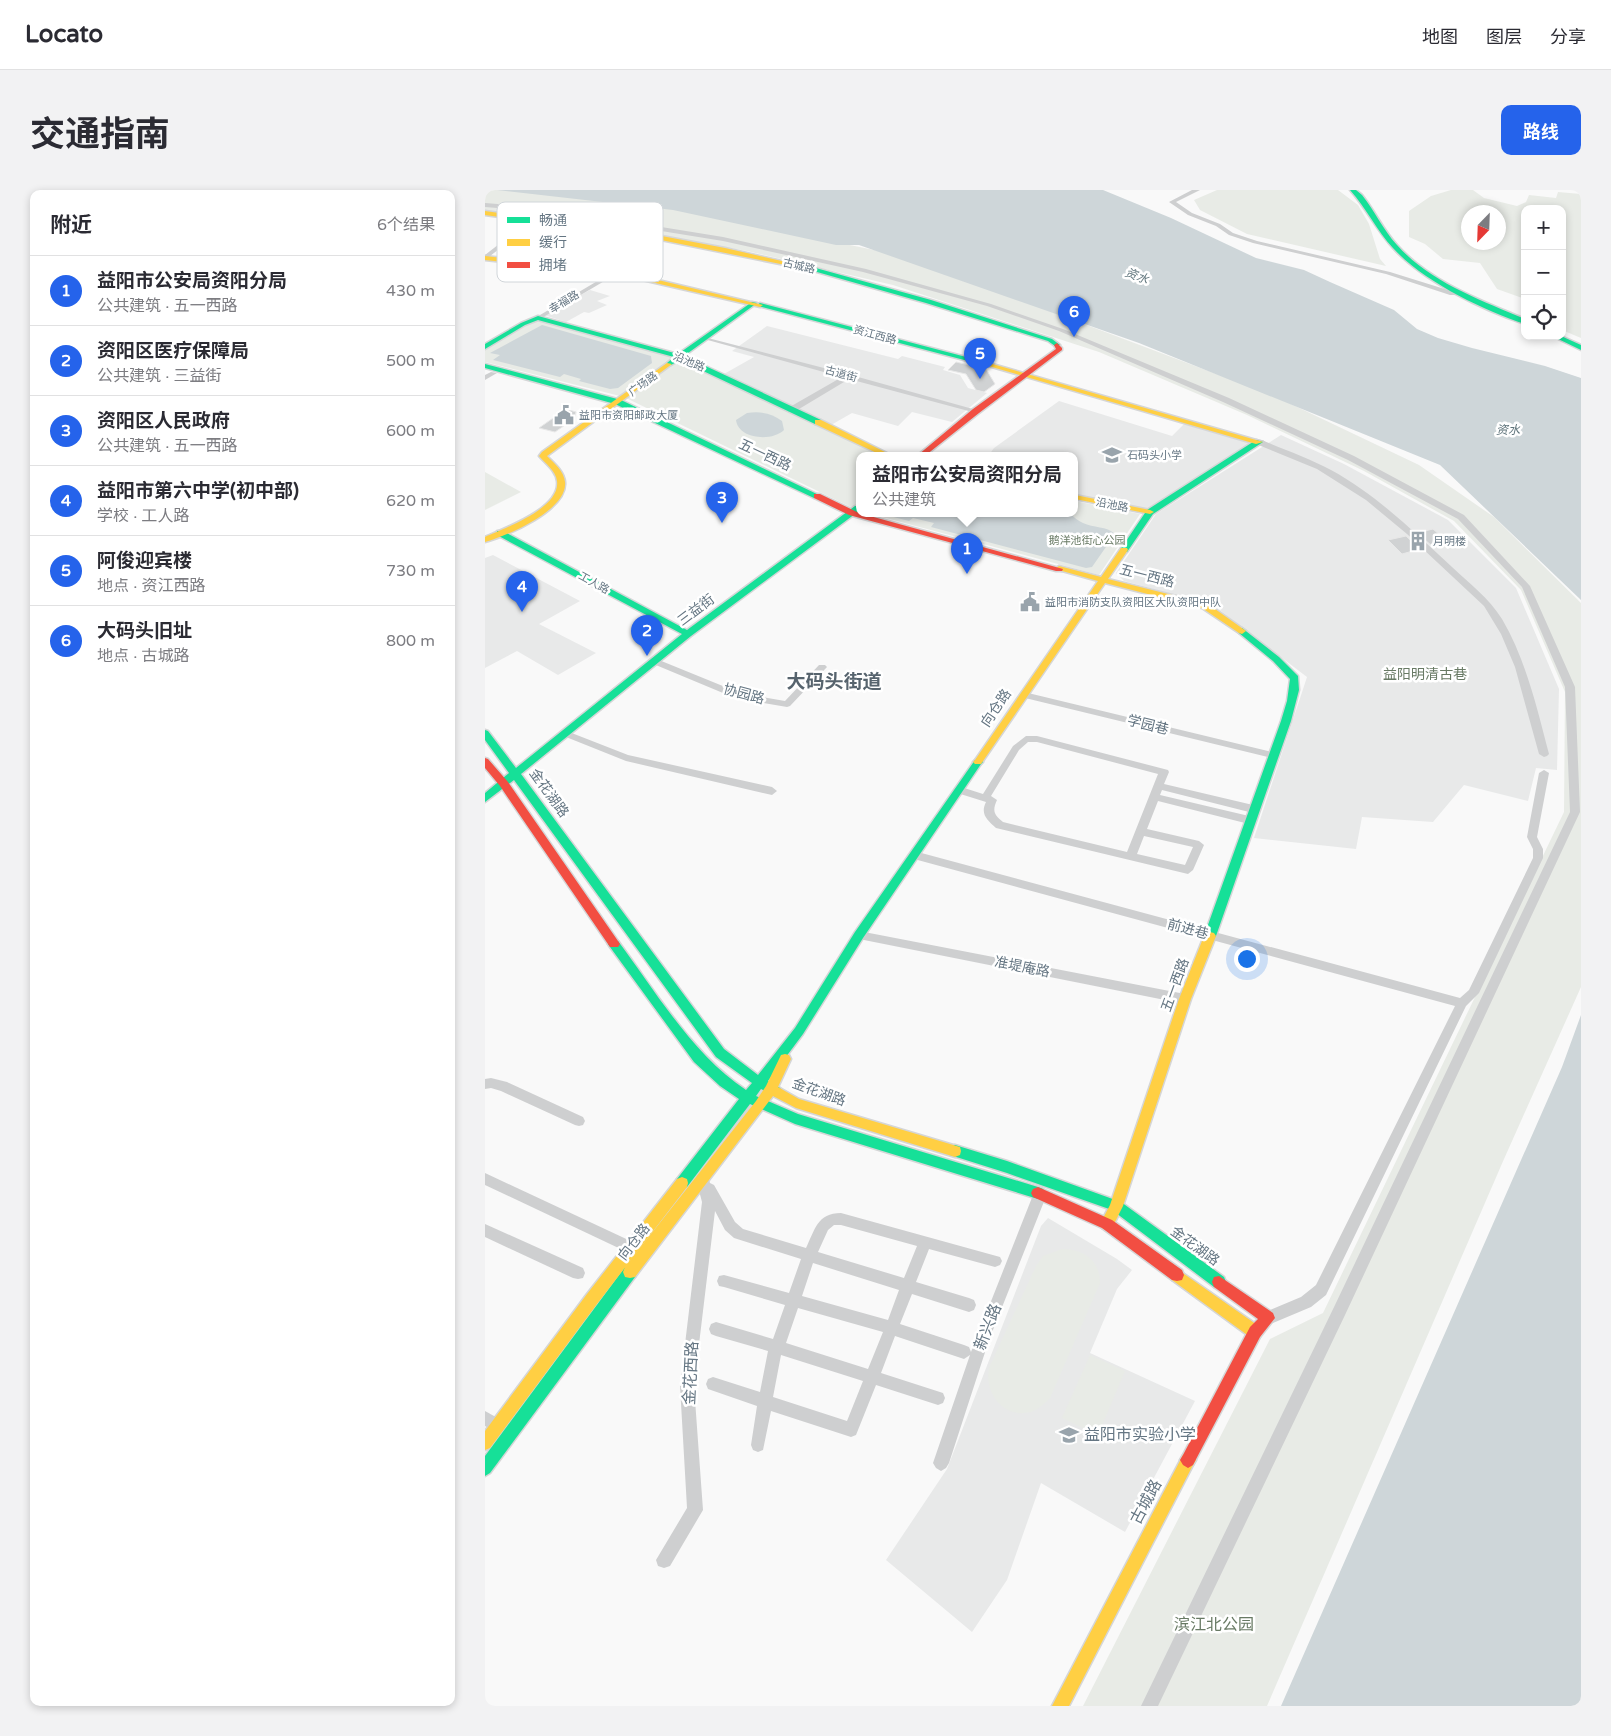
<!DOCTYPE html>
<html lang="zh">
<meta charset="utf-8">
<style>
:root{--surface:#fff;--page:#f2f2f3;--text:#2b2b33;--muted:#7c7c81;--line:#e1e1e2;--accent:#2563eb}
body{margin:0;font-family:"Varela Round","Noto Sans SC",sans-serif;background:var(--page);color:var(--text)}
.controls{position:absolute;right:15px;top:15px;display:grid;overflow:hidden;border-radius:10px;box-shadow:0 2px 8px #0003}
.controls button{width:45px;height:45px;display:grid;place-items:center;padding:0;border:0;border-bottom:1px solid var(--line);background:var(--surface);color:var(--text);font:25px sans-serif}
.compass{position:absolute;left:976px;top:15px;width:45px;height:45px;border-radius:50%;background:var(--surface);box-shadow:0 2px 8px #0003;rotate:203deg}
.you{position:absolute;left:761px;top:768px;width:18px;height:18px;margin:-12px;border:4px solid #fff;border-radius:50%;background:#1a73e8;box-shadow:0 0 0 8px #1a73e833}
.badge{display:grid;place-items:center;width:32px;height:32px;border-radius:50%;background:var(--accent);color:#fff;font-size:16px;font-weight:700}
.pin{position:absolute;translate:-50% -41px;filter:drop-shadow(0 1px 2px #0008)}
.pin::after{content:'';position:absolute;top:26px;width:18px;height:15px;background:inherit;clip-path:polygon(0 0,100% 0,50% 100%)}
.popup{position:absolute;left:371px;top:262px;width:222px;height:65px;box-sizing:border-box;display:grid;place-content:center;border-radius:10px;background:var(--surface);filter:drop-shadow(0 1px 4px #0005);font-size:16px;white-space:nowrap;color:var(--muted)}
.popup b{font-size:19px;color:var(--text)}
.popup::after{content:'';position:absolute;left:50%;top:100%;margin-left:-10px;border:10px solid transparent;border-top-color:var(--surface)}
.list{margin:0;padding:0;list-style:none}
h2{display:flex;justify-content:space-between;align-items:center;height:65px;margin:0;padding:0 20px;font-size:21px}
h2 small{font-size:16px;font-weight:400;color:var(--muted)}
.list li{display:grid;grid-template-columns:32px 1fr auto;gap:15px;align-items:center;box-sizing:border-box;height:70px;padding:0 20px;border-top:1px solid var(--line)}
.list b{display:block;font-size:19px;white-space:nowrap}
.list p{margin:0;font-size:16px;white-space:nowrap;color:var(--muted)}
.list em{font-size:16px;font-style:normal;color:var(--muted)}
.icon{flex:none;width:28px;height:28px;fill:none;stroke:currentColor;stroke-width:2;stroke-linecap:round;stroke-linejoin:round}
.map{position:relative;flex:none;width:1096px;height:1516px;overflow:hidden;border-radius:10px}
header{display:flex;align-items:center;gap:30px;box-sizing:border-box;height:70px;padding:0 25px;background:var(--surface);border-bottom:1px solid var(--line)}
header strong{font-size:24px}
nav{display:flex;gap:28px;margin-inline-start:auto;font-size:18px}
.intro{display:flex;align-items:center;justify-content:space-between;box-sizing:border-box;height:120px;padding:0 30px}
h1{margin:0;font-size:35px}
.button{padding:12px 22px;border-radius:10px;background:var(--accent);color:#fff;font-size:18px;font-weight:700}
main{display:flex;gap:30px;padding:0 30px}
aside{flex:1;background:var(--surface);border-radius:10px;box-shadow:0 2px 8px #0003}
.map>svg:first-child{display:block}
</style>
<header>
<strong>Locato</strong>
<nav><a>地图</a><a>图层</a><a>分享</a></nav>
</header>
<div class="intro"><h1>交通指南</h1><a class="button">路线</a></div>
<main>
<aside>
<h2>附近<small>6个结果</small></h2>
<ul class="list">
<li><span class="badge">1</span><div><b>益阳市公安局资阳分局</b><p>公共建筑 · 五一西路</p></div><em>430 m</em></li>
<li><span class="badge">2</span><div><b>资阳区医疗保障局</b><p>公共建筑 · 三益街</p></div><em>500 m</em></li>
<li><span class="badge">3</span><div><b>资阳区人民政府</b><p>公共建筑 · 五一西路</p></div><em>600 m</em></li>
<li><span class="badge">4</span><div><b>益阳市第六中学(初中部)</b><p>学校 · 工人路</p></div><em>620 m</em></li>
<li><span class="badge">5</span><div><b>阿俊迎宾楼</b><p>地点 · 资江西路</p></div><em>730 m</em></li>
<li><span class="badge">6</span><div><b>大码头旧址</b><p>地点 · 古城路</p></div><em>800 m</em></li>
</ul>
</aside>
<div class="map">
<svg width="1096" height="1516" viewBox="0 0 1096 1516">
<rect width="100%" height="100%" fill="#f9f9f9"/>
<g fill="#e8e9e9">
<path d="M105 100 125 106 112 111 122 115 104 123 99 122 81 132 59 125Z"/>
<path d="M282 136 413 169 417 166 460 177 458 180 475 185 483 198 502 203 467 232 427 222 413 236 367 223 346 235 239 184 269 167 247 161Z"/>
<path d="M574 211 687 246 699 234 767 254 664 319 590 305V265H504L509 258Z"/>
<path d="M796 245 859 274 963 330 1031 398 1074 499 1072 580 1051 578 1043 611 979 595 948 632 877 627 871 659 769 648 822 487 728 415 639 391 631 383 671 324Z"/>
<path d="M8 365 95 411 54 434 111 463 73 485 32 461 0 478V368Z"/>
<path d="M563 1028 632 1069 647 1080 632 1099 605 1163 710 1211 640 1342 556 1293 522 1390 487 1442 401 1370 462 1279 556 1036Z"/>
</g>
<g fill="#e8ebe6" fill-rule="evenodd">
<path d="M0 0H30L178 17 419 66 787 205 934 275 1009 327 1096 413V797L1019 969 782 1516H598L785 1149 838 1123 1079 622 1080 502 1036 400 969 331 879 281 762 225 614 162 408 95 262 61 88 31 0 21Z"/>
<path d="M732 0H853L873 15 884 34 895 69 901 76 762 44 715 20 709 10Z"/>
<path d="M966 0H988L999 8 1032 16 1041 12 1044 5 1071 8 1073 2 1096 4V148L1077 140V19H1040V109L1012 99 995 73 958 69 940 54 924 47V21L946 6ZM984 22H1014V52H984Z"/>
<path d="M50 130 189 168 396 265H374V321L139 207 0 172V160Z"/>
<path d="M0 282 36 302 0 320Z"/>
<path d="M590 311 655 324 614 385 382 323H590Z"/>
<path d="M577 1059C598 1059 615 1070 615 1093L565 1208C560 1213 554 1219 546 1222 518 1229 499 1203 504 1178L551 1076 558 1066Z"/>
<path d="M605 1165 640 1181 613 1245 577 1228Z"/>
</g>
<g fill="#ced6d9">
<path d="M12 0H618L686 28 771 68 819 80 845 92 909 120 932 139 953 148 987 158 1060 176 1096 188V410L955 275 654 153 374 55H351L188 20Z"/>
<path d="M57 135 166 166 167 173 133 198 125 199 94 191 96 189 79 184 75 187 8 170 15 165 5 163Z"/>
<path d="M262 223C275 221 287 223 297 231L299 240C287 252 253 249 251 230Z"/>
<path d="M393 323H584C588 326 593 331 598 333 608 338 622 336 630 344L607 377 601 378 446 337 449 333 428 328 424 331Z"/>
<path d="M1096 825V1516H796L1077 877Z"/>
</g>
<g fill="#d0d2d3" stroke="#e8e8e8">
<path d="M471 172 501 179 510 194 499 202 491 200 481 184 463 180Z"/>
<path d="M81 219 91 222 89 229 70 242 54 238Z"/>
<path d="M948 339 963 352 947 356 932 343Z"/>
<path d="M921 346 935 359 917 364 903 350Z"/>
</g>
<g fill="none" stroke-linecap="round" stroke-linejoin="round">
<defs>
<g id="fast">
<path d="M865 0H871L877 5C890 21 898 40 912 55 945 92 995 110 1040 129V134C997 120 938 91 908 58 892 41 882 19 865 0Z"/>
<path d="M320 75 446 110 567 149 575 155 570 156 563 151 441 113 318 78 317 77Z"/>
<path d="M267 112 272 113 199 166 336 230V234H330L195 170 186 175H182V173L189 167 53 130 40 135 0 159V154L36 133 53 126 193 164Z"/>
<path d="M275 113 504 173 505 174 502 176 273 116 272 115Z"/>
<path d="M1067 146H1076L1096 155V160Z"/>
<path d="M0 174 136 210 336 306 329 308 130 214 0 178Z"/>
<path d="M771 250 778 252 668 324 642 362H636L635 360 662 320Z"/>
<path d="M370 316H374V321L206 446 36 584 239 859 273 885 310 838 370 742 490 570H496L498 572 496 574 378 748 318 844 283 891 295 898 297 902 295 906 291 907 276 899 271 906 313 924 553 997 558 999 560 1003 558 1007 553 1009 310 934 265 914 202 997 197 999 192 997 191 993 192 989 254 909 235 896 209 872 125 757 123 754 125 751H133C171 802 208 865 261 900L267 893 231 867 29 590 0 612V603L24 583 0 550V540L3 541 31 578 197 444 12 345V341H18L202 440Z"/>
<path d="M757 438 794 467 813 486 814 500 806 531 731 746 729 749H721L719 746 796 531 802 511 805 489 788 471 754 443 753 441Z"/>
<path d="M470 955 522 971 636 1012 739 1087 741 1092 739 1097 734 1098 729 1097 627 1020 522 983 465 965 464 961 465 957Z"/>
<path d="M145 1076 150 1077 152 1082 150 1087 5 1283 0 1286V1266L140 1077Z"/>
</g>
<g id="slow">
<path d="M0 21 161 43 240 58 323 77 320 79 161 47 0 25Z"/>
<path d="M0 66 131 80 278 115 275 117 131 84 0 70Z"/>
<path d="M182 173 187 174 62 266C69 273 79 281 80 292 83 320 22 346 0 352V347C20 338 76 318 72 291 71 281 60 273 54 266L57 262Z"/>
<path d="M500 173H504L778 252 771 254 500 175Z"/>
<path d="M330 230H336L406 265H396L330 234Z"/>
<path d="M590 305 665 320 669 322 665 324 590 309Z"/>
<path d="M636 358H642L643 360 623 389 723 414 761 441 757 444 754 443 717 418 620 393 496 574H490L488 572 490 570 613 391 570 379 574 376 616 387Z"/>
<path d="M725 742 729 743 731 746 706 809 638 1016 627 1038 622 1040 617 1038 615 1034 625 1015 694 809 719 746 721 743Z"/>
<path d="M300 864 304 865 306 869 293 897 314 909 475 957 476 961 475 965 470 967 311 918 288 906 150 1087 145 1088 140 1087 138 1082 140 1077 271 911 281 896 296 865Z"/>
<path d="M197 987 202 989 203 993 202 997 112 1114 5 1258 0 1260V1241L102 1104 192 989Z"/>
<path d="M692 1079 775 1137 777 1142 775 1147 770 1149 765 1147 687 1090 685 1085 687 1080Z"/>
<path d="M703 1262 708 1265 711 1270 708 1275 584 1516H567L698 1265Z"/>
</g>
<g id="jam">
<path d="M572 153 577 158V160L494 223 441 265H433L488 219 571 159 569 155Z"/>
<path d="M329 304H335L374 323 578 379 577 381H571L364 325 329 308Z"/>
<path d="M0 568 3 569 23 592 133 751 135 754 133 757H125L15 596 0 578Z"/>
<path d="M553 997 627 1030 697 1080 699 1085 697 1090 692 1091 687 1090 617 1038 548 1007 546 1003 548 999Z"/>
<path d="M734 1086 788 1123 790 1128 775 1147 708 1275 703 1278 698 1275 695 1270 698 1265 765 1137 773 1129 729 1097 727 1092 729 1087Z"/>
</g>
</defs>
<use href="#fast" stroke="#d5d6d7" stroke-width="3"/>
<use href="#slow" stroke="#d5d6d7" stroke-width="3"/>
<use href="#jam" stroke="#d5d6d7" stroke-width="3"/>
<g fill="#cecfd0" fill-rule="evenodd">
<path d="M707 0H715L691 12 707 23 735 34 748 43 772 51 905 82 966 101H975L978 103 975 105H965L901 84 768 53 744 45 731 36 703 25 684 12Z"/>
<path d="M0 13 59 18 238 47 381 79 506 114 578 139 744 208 869 266 979 325 1045 396 1090 497 1095 622 860 1125 673 1516H656L850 1115 1085 622 1080 497 1037 397 973 329 863 270 738 212 574 141 502 116 378 82 238 51 59 22 0 17Z"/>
<path d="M41 33 46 34 0 70V65Z"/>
<path d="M131 80 134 82 133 83 55 129 50 128Z"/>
<path d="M219 147 366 185 495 221 491 223 364 189 309 222H303V218L357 187 219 149Z"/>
<path d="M6 182 12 183 0 190V185Z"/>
<path d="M771 250H777C800 260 824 268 846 280 892 305 929 342 967 377 984 393 1004 408 1017 429 1041 470 1052 518 1064 564L1062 566 1059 567 1054 564 1030 477 1016 444 999 416 922 344 881 310 832 279 771 254Z"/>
<path d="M169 468 255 503 300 511 334 475H340L342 477 305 516 302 517 250 508 166 473V469Z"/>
<path d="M539 502 787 562 792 565 787 568 536 507V503Z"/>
<path d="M79 540 143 565 287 597 292 601 287 605 141 571 76 545 74 543Z"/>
<path d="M541 546H552L683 580 684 582 679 594 768 615 773 619 768 623 677 600 675 605 764 626 769 630 764 634 673 611 662 639 714 651 719 655 708 680 703 684 511 638C502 630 495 624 501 612L469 602 468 600 473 596 498 604 528 556ZM543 552H552L673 584 642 662 518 632C509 625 507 621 512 610L506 606 534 560ZM659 646 708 657 700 675 652 664Z"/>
<path d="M1059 580 1064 583 1052 647 1058 659V668L994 803 981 816 841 1105 826 1117 783 1135 778 1133 776 1128 778 1123 816 1107 831 1095 970 816 429 669 424 665 429 661 975 808 984 800 1048 668V659L1042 647 1054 583Z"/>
<path d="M374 741 700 804 704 806 706 809 704 812 700 814 374 749 370 748 368 745 370 742Z"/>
<path d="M6 888 22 892 98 927 100 931 98 935 94 936 90 935 16 901 6 898 0 899V889Z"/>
<path d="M0 983 152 1054 154 1058 152 1062 147 1064 142 1062 0 995Z"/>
<path d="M217 983 222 985 225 993 229 995 250 1032 258 1039 321 1058C330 1040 332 1023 356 1023L515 1067 517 1071 515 1075 510 1077 444 1059 431 1092 484 1108 489 1110 491 1115 489 1120 484 1122 427 1104 415 1134 479 1155 484 1157 486 1162 550 1000 555 998 560 1000 562 1004 504 1150 464 1273 461 1278 456 1281 451 1278 448 1273 485 1165 479 1169 410 1146 396 1183 458 1203 460 1208 458 1213 453 1215 391 1195 371 1245 366 1247 286 1221 278 1260 273 1262 268 1260 266 1255 272 1216 223 1199 221 1194 223 1189 228 1187 275 1202 283 1161 231 1146 226 1144 224 1139 226 1134 231 1132 288 1149 300 1115 239 1097 234 1096 232 1091 234 1086 239 1085 304 1103 316 1069 249 1048 240 1040 230 1021 209 1196 218 1320 185 1376 179 1378 173 1376 171 1370 202 1318 195 1196 217 1012 211 989 212 985ZM349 1035H356L432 1056 419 1088 333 1062 343 1040ZM328 1073 414 1100 403 1130 317 1106ZM313 1118 398 1142 383 1179 301 1153ZM296 1165 378 1191 362 1231 288 1207Z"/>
<path d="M0 1034 98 1078 100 1083 98 1088 93 1089 88 1088 0 1047Z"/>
<path d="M0 1221 18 1231 20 1236 18 1241 13 1243 0 1236Z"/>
</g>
<use href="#fast" fill="#16e098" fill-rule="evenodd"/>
<use href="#slow" fill="#ffcf43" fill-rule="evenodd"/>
<use href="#jam" fill="#f24e42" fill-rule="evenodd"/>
</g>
<defs>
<symbol id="civic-bare" viewBox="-9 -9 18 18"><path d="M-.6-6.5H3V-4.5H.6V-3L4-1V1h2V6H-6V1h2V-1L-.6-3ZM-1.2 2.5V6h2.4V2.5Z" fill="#99a4ac" stroke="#fff" stroke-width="2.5" paint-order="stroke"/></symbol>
<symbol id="school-bare" viewBox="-9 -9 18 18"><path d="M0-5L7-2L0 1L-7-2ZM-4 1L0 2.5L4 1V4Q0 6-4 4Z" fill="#99a4ac" stroke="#fff" stroke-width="2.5" paint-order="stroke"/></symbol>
<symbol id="building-bare" viewBox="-9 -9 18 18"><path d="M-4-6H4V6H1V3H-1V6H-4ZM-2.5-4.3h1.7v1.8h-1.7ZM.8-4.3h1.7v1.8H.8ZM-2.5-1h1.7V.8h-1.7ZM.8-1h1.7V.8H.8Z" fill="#99a4ac" stroke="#fff" stroke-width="2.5" paint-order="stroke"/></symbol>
</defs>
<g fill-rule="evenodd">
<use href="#civic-bare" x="65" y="211" width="28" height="28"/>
<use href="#school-bare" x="613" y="251" width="28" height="28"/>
<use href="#building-bare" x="919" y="337" width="28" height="28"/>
<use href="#civic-bare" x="531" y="398" width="28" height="28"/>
<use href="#school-bare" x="570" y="1231" width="28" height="28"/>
</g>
<g text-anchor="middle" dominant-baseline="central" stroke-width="5" stroke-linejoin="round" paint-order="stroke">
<g font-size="11" fill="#657683" stroke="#fff">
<text transform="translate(314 76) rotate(13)">古城路</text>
<text transform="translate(79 112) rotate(-31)">幸福路</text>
<text transform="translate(390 145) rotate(15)">资江西路</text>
<text transform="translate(204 172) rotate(23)">沿池路</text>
<text transform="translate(356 184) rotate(15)">古道街</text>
<text transform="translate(158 194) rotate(-36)">广场路</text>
<text transform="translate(627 315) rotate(11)">沿池路</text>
<text transform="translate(109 393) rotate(29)">工人路</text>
</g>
<g font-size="11" fill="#657683" stroke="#fff" text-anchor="start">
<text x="94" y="225">益阳市资阳邮政大厦</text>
<text x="642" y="265">石码头小学</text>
<text x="948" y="351">月明楼</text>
<text x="560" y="412">益阳市消防支队资阳区大队资阳中队</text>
</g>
<g font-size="11" fill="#687a64" stroke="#fff">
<text x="602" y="350">鹅洋池街心公园</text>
</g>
<g font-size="12" font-style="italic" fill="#60757c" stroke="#fff">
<text transform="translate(652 86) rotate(21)">资水</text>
<text x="1023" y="240">资水</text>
</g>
<g font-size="14" fill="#657683" stroke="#fff">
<text transform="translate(280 265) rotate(25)">五一西路</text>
<text transform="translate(662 386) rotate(14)">五一西路</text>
<text transform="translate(211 420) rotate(-37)">三益街</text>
<text transform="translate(259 504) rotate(15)">协园路</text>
<text transform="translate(511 518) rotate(-56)">向仓路</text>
<text transform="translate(663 535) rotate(14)">学园巷</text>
<text transform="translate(64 603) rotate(54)">金花湖路</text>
<text transform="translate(703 739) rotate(15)">前进巷</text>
<text transform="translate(537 777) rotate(11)">准堤庵路</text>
<text transform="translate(690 795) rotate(-70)">五一西路</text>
<text transform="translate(334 902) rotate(20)">金花湖路</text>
<text transform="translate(149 1052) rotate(-52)">向仓路</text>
<text transform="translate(710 1056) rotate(36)">金花湖路</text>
</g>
<g font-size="14" fill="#687a64" stroke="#fff">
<text x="940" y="484">益阳明清古巷</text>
</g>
<g font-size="16" fill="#657683" stroke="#fff">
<text transform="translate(503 1137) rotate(-69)">新兴路</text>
<text transform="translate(206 1183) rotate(-87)">金花西路</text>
<text transform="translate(661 1312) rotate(-62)">古城路</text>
</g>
<g font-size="16" fill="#657683" stroke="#fff" text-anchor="start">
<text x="599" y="1245">益阳市实验小学</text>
</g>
<g font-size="16" fill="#687a64" stroke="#fff">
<text x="729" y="1435">滨江北公园</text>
</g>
<g font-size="19" font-weight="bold" fill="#57646e" stroke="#fff">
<text x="349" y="492">大码头街道</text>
</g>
</g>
<rect x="12" y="12" width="166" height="80" rx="8" fill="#fff" stroke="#d1d6da" stroke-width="1"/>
<rect x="22" y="27" width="23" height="6" fill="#16e098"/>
<rect x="22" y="49" width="23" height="7" fill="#ffcf43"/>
<rect x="22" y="72" width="23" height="6" fill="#f24e42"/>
<g font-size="14" fill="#657683">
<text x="54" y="35">畅通</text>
<text x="54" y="57">缓行</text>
<text x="54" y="80">拥堵</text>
</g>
</svg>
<div class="controls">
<button>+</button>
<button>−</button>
<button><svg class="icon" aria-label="locate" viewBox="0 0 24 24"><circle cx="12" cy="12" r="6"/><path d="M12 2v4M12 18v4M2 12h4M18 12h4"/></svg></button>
</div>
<svg class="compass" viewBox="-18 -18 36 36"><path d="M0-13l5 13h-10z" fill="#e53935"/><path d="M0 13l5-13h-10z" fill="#7c7c81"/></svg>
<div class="you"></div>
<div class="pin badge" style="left:482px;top:384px">1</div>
<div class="popup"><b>益阳市公安局资阳分局</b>公共建筑</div>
<div class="pin badge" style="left:162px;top:466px">2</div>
<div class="pin badge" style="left:237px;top:333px">3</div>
<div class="pin badge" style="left:37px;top:422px">4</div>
<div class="pin badge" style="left:495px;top:189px">5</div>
<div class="pin badge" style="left:589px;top:147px">6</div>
</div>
</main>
